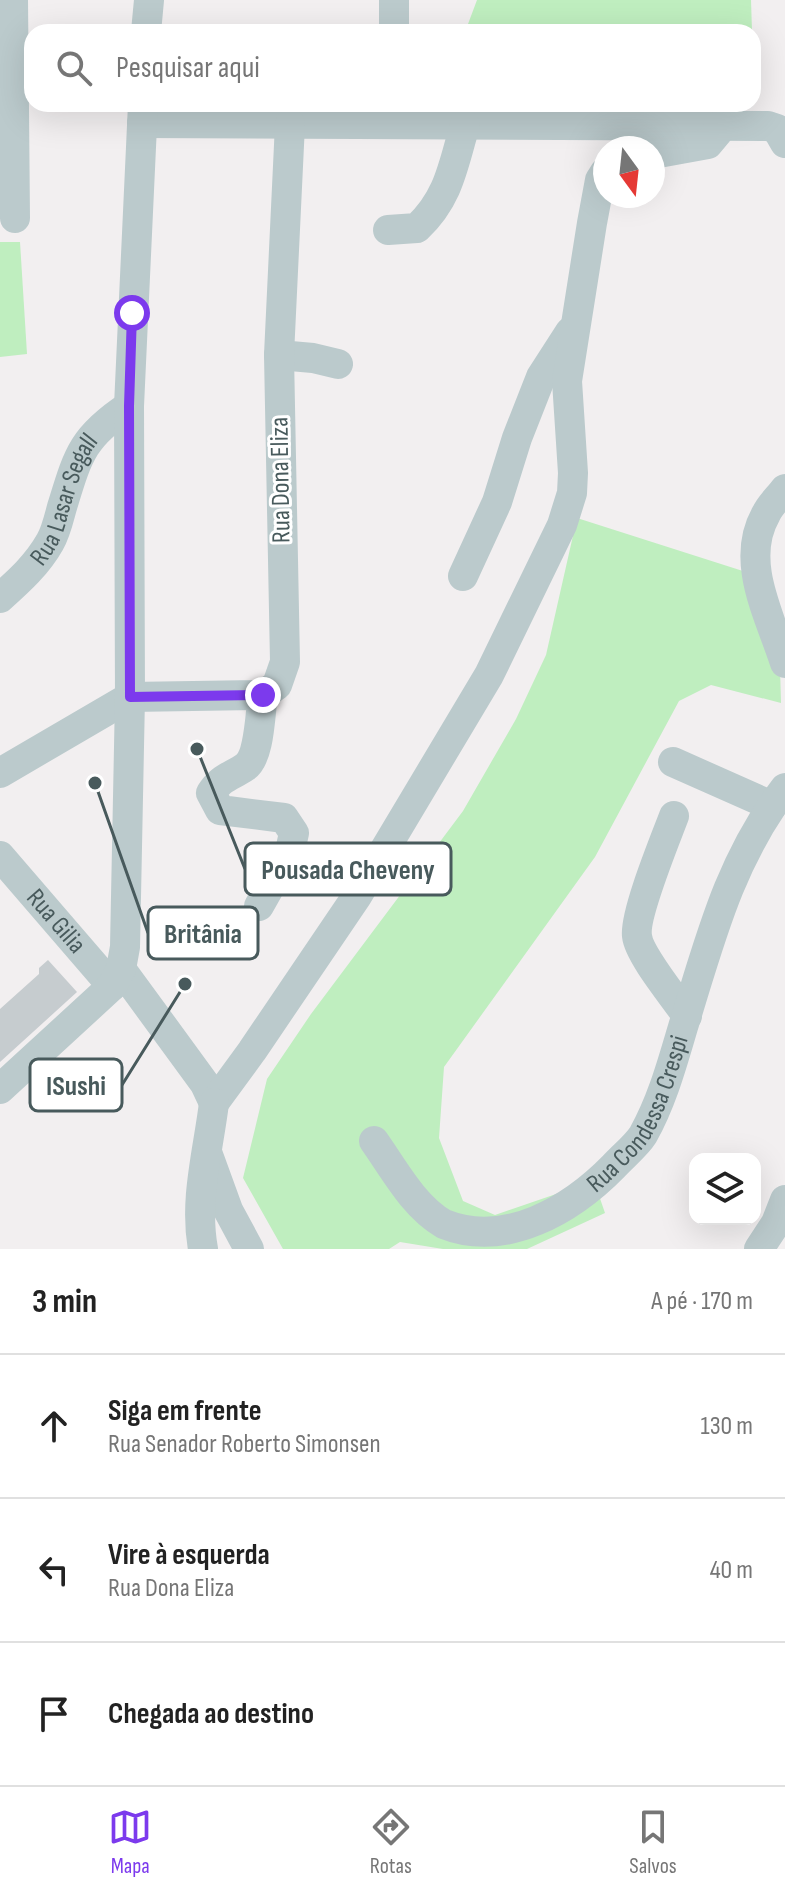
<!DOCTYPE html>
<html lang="pt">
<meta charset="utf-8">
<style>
:root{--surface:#fff;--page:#f6f6f6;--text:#222;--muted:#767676;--line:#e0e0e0;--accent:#7c3aed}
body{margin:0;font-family:"Sofia Sans Condensed",sans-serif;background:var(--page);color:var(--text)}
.controls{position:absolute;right:24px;bottom:24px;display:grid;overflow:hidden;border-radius:16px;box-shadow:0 8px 32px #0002}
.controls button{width:72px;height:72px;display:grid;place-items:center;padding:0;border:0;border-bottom:2px solid var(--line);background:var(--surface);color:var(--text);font:40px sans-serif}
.compass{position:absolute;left:593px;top:136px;width:72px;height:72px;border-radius:50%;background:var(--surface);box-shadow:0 8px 32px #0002;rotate:165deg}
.stop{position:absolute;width:24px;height:24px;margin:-18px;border:6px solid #7c3aed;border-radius:50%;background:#fff}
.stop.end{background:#7c3aed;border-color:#fff;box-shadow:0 2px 8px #0008}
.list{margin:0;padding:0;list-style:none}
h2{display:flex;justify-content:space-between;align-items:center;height:104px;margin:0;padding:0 32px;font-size:34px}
h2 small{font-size:26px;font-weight:400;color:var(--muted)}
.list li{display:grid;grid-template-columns:52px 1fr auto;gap:24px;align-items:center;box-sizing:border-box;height:144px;padding:0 32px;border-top:2px solid var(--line)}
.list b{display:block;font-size:30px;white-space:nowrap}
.list p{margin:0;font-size:26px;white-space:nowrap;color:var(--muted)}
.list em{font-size:26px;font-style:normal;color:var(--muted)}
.icon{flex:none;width:44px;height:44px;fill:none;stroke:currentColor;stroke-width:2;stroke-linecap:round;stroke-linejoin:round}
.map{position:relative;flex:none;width:785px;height:1249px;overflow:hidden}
.search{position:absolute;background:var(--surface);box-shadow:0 8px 32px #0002;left:24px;right:24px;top:24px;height:88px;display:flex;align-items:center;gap:20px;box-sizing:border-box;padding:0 28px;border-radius:24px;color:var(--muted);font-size:30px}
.sheet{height:536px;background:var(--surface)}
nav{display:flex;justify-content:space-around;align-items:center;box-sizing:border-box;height:112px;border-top:2px solid var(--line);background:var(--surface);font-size:22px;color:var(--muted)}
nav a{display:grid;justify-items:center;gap:4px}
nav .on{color:var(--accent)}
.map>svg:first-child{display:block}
</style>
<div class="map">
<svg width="785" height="1249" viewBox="0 0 785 1249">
<rect width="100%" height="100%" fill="#f2eff0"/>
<g fill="#bfeebf">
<path d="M477 0H751L752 32H465Z"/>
<path d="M0 242H20L27 354 0 357Z"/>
<path d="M577 518 746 572 780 667 781 703 711 685 679 701 595 857 444 1067 439 1138 463 1201 495 1215 594 1181 605 1213 527 1249H443L400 1242 389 1249H283L243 1178 267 1079 311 1014 463 811 516 719 546 655Z"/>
</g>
<path fill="#c6cccf" d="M48 960 77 992 0 1062V1009L39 974V968Z"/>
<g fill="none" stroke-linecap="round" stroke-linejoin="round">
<g stroke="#bbcacc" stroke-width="30">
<path d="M13 0 15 218"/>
<path d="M394 0V32"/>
<path d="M146 32 149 0"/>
<path d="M142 123 768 126 777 129 785 143"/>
<path d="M653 154 708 144 718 132V126"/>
<path d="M388 230 417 228C449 198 453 166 465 125"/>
<path d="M279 355 313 358 338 364"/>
<path d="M785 489C779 497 770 505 766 514 739 561 770 616 785 663"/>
<path d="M463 576 497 502 517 438 541 377 570 332"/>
<path id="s1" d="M0 598C19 581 37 565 50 542 56 532 59 518 62 507 78 455 82 437 129 406"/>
<path d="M673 762 772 806"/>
<path d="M0 773 130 697 263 695 277 685 285 662 279 355 290 124"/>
<path d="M674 816C665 840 634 915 637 936 639 955 675 998 687 1016"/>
<path id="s2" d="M0 856 112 986"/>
<path d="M259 906 290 851 294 833 284 818 220 810 211 793C220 778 232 776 245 767 260 757 260 712 263 695"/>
<path d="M121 969 205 1084 214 1103"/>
<path d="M0 1089 112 986 121 969 125 947 130 697 129 406 143 104"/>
<path d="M214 1103 252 1051 357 896 489 675 562 525 572 493 573 473 567 381 592 223 600 180 605 172"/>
<path id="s3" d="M374 1141C394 1169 413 1206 444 1224 506 1249 572 1209 614 1166 623 1156 636 1146 643 1135 662 1101 672 1064 683 1027 710 940 729 862 785 788"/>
<path d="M208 1155 228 1210 249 1249"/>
<path d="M203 1249C194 1200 208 1152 214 1103"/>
<path d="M759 1249 776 1223 785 1200"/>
</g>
</g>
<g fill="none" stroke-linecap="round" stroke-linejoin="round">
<path stroke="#7c3aed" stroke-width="10" d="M132 313 129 406 130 697 263 695"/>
</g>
<g text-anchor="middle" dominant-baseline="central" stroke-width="6" stroke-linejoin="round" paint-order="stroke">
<g font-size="26" fill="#485a5c" stroke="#fff">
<text transform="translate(281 480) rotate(-91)">Rua Dona Eliza</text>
<text stroke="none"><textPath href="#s1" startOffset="120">Rua Lasar Segall</textPath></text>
<text stroke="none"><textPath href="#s2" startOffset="86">Rua Gilia</textPath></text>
<text stroke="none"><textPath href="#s3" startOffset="358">Rua Condessa Crespi</textPath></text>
</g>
</g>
<path fill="none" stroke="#485a5c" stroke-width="3" d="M197 749L245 869M95 783L148 933M185 984L122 1085"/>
<g fill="#485a5c" stroke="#fff" stroke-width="3">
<circle cx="197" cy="749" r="8"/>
<circle cx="95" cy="783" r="8"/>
<circle cx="185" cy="984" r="8"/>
</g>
<g fill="#fff" stroke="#485a5c" stroke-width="3">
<rect x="245" y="843" width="206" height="52" rx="8"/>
<rect x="148" y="907" width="110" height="52" rx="8"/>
<rect x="30" y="1059" width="92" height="52" rx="8"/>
</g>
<g font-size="28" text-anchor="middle" font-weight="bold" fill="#485a5c">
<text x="348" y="879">Pousada Cheveny</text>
<text x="203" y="943">Britânia</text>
<text x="76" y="1095">ISushi</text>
</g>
</svg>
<div class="controls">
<button><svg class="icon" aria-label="layers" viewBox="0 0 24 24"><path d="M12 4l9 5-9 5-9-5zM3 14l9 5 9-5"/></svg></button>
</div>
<svg class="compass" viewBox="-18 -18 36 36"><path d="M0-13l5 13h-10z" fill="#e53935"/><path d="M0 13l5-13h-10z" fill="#767676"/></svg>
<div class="stop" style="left:132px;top:313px"></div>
<div class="stop end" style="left:263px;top:695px"></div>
<div class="search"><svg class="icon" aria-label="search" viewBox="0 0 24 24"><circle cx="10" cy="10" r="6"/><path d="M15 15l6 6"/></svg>Pesquisar aqui</div>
</div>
<section class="sheet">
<h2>3 min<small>A pé · 170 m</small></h2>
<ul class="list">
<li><svg class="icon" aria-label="ahead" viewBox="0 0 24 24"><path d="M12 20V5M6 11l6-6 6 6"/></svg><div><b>Siga em frente</b><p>Rua Senador Roberto Simonsen</p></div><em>130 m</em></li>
<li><svg class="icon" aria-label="left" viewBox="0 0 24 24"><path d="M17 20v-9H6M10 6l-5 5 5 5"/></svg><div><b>Vire à esquerda</b><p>Rua Dona Eliza</p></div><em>40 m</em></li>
<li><svg class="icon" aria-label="arrive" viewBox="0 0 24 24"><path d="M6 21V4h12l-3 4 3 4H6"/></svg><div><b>Chegada ao destino</b></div></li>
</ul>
</section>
<nav>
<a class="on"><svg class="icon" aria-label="map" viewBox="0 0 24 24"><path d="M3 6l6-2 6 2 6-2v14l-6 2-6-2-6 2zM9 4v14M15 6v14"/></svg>Mapa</a>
<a><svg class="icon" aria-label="directions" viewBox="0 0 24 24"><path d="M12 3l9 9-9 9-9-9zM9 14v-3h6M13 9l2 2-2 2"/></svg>Rotas</a>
<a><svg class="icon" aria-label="saved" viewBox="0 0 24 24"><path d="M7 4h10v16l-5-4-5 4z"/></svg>Salvos</a>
</nav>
